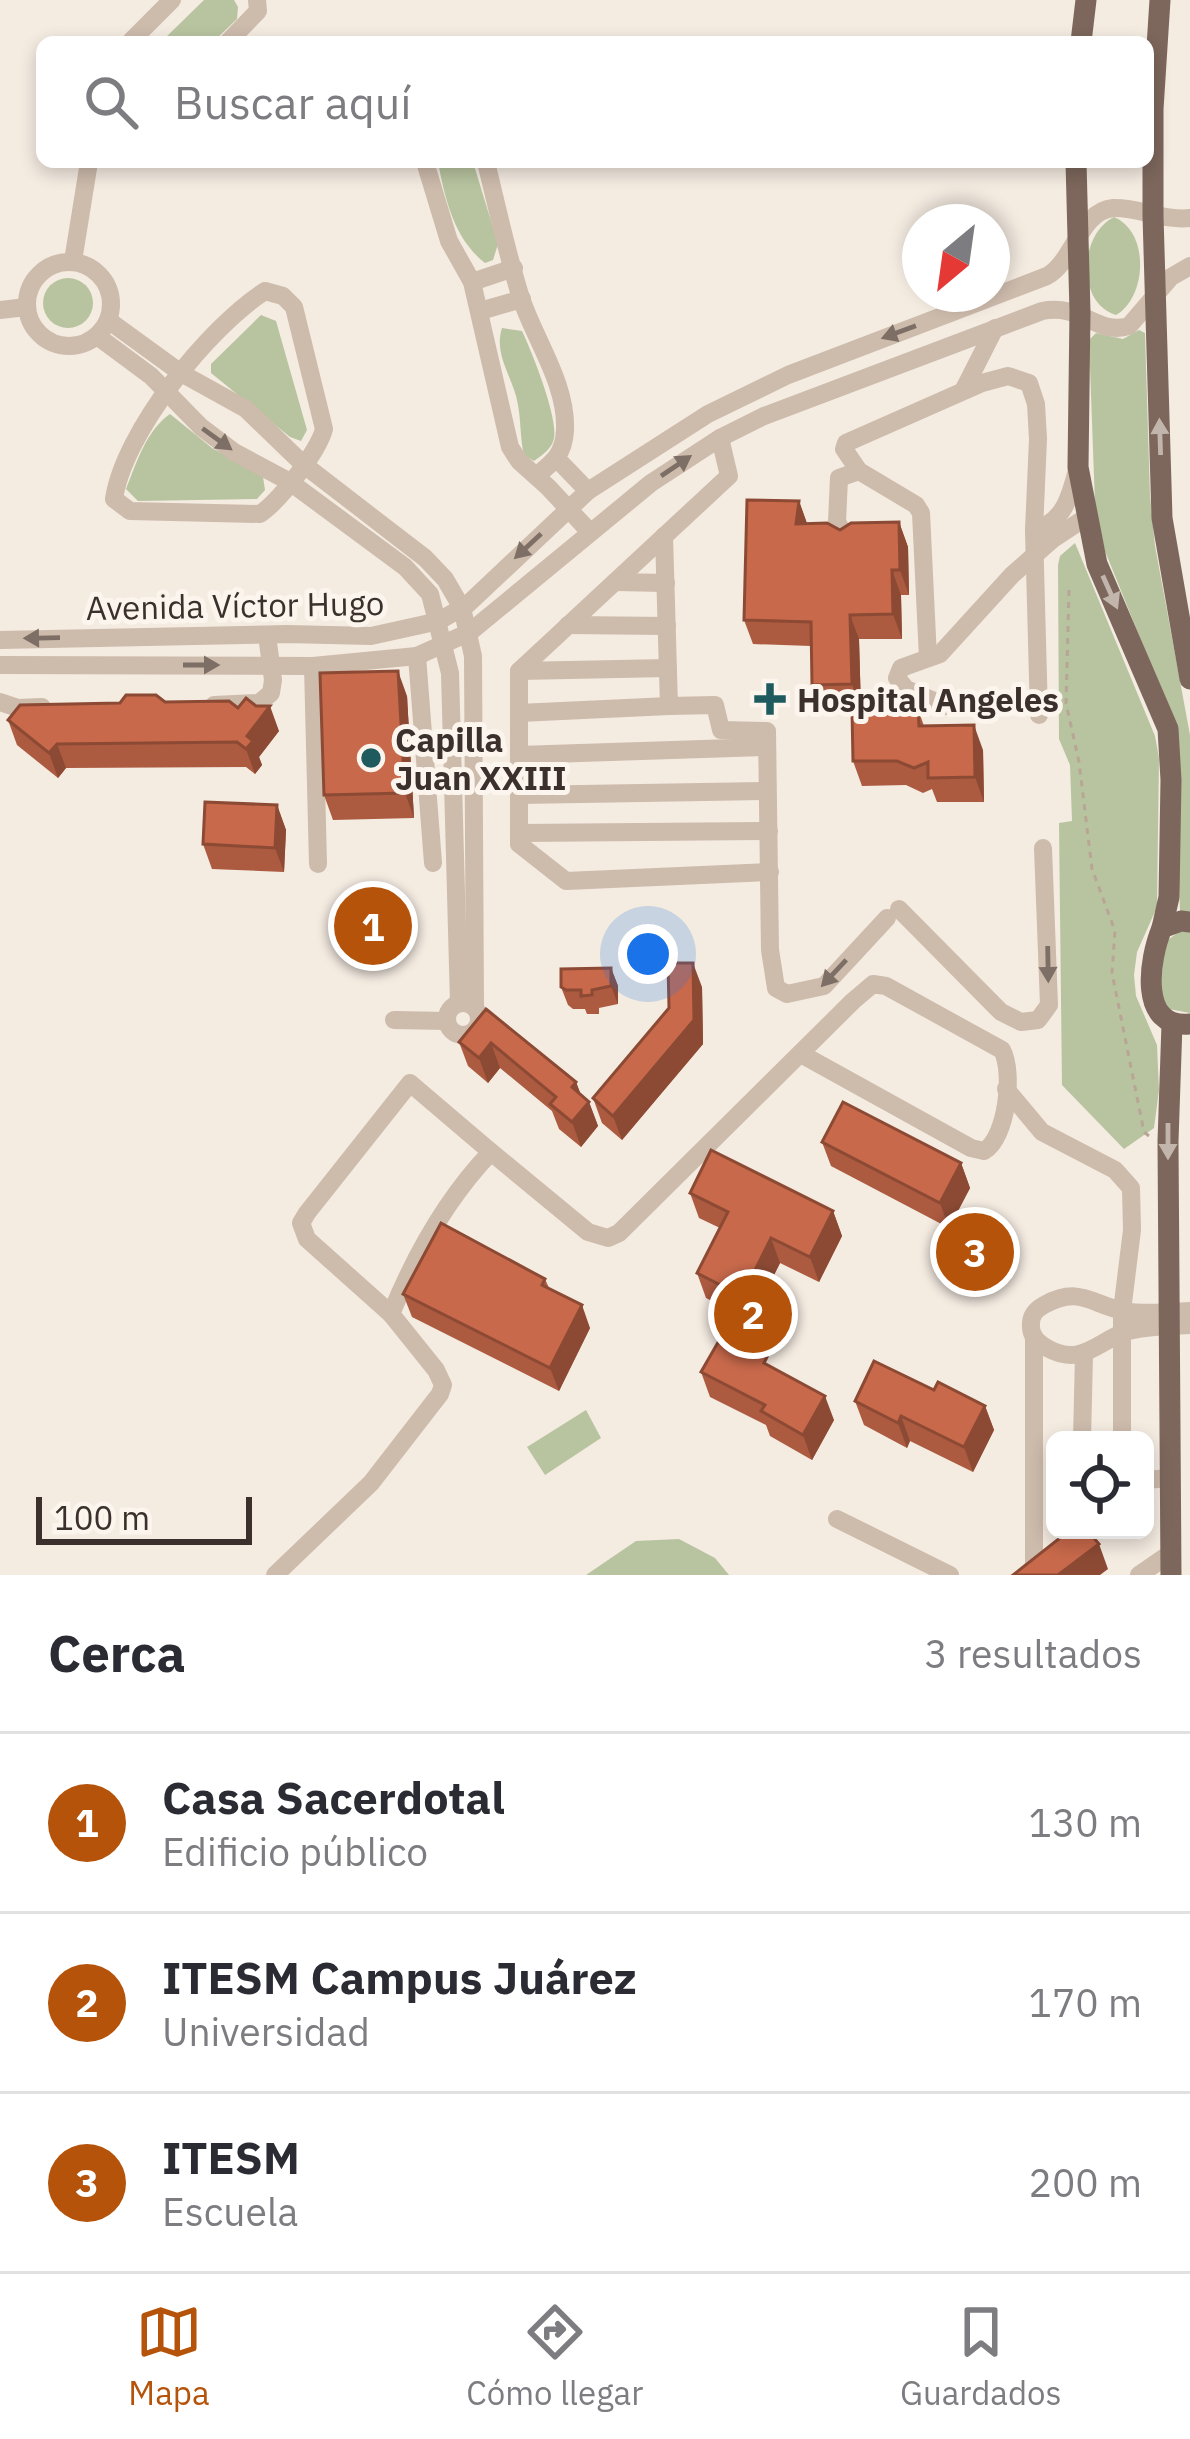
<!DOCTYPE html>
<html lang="es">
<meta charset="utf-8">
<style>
:root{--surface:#fff;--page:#f7f7f7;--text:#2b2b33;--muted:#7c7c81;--line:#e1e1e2;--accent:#b45309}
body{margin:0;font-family:"IBM Plex Sans",sans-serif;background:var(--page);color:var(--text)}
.controls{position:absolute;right:36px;bottom:36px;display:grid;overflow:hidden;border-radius:18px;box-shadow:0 6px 18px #0003}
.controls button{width:108px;height:108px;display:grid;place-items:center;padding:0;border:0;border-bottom:3px solid var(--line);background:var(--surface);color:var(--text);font:60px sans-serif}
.compass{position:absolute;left:902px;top:204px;width:108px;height:108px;border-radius:50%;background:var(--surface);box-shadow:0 6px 18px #0003;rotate:209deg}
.scale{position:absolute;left:36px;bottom:30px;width:216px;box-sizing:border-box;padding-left:12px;border:6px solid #3b302b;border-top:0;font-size:33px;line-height:42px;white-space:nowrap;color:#3b302b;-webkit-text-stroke:9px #fbf5ee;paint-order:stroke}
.you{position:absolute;left:648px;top:954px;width:42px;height:42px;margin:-30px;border:9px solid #fff;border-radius:50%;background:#1a73e8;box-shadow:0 0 0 18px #1a73e833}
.badge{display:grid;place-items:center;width:78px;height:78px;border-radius:50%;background:var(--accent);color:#fff;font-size:39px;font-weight:700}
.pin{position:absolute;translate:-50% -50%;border:6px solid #fff;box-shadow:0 3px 12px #0006}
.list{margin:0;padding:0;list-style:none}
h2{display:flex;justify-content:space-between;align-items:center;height:156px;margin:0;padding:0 48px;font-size:51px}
h2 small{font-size:39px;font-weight:400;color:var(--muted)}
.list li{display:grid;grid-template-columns:78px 1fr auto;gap:36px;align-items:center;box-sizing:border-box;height:180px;padding:0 48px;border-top:3px solid var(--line)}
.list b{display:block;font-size:45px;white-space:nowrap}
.list p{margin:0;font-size:39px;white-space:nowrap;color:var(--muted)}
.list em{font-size:39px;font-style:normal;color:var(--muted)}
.icon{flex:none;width:66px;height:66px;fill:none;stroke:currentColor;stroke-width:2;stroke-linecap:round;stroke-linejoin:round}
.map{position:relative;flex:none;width:1190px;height:1575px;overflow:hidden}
.search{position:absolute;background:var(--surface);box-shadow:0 6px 18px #0003;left:36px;right:36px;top:36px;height:132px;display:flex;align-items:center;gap:30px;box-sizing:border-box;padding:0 42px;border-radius:18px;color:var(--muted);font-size:45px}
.sheet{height:696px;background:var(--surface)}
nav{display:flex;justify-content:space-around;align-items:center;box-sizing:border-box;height:168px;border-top:3px solid var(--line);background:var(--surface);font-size:33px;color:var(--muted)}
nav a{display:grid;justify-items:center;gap:6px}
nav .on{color:var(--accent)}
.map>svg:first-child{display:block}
</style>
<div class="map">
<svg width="1190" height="1575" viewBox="0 0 1190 1575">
<rect width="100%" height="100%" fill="#f4ebe1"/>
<g fill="#b8c4a0">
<path d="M204 0H234L238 7 237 19 213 42H161Z"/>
<path d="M438 162H473L498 244 493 260 485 263C454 239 445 199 438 162Z"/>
<path d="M1114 217C1150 232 1147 297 1116 315 1076 303 1079 234 1114 217Z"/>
<circle cx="68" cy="303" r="25"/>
<path d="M261 315 276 321 307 430 301 441 290 437 211 373V364Z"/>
<path d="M502 328 522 331C532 352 558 417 554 438 552 449 542 455 534 461L524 455C520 438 521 421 518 405 514 378 493 356 502 328Z"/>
<path d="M1139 330 1145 333 1150 496 1155 546 1190 735V912L1180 911 1174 722 1105 551 1095 504 1089 340 1096 333 1123 339Z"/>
<path d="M170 414 212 448 263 477 265 490 257 499 138 501 126 489C137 462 146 431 170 414Z"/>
<path d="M1075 543 1155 736 1159 758 1157 907 1137 952 1134 975 1136 996 1157 1045 1159 1090 1154 1128 1124 1149 1062 1085 1059 823 1072 821 1070 765 1059 739 1058 565 1060 556Z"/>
<path d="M1180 931 1190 932V1013L1169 1009 1160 991 1165 942Z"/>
<path d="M586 1410 601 1438 545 1475 527 1447Z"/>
<path d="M679 1539 715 1558 729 1575H586L636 1541Z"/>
</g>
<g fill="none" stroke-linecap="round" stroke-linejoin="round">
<path stroke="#b9a596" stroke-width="3" stroke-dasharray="6 6" stroke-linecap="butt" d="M1069 590 1066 703 1079 762 1092 869 1115 931 1112 973 1144 1132 1149 1136"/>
<g stroke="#cdbbac" stroke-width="18">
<path d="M130 42 172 0"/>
<path d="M228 42 258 11 257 0"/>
<path d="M425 162 449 241 472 282 510 447 519 461 548 487 589 531"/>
<path d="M486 162C497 207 507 254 521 298 535 340 567 384 565 430 564 453 554 462 537 475"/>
<path d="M73 261 89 162"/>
<circle cx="69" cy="304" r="42"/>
<path d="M472 282 514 268"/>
<path d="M265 291 283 296 294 307 324 429C318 452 280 500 260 514L130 511 114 499C124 432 208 328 265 291Z"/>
<path d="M0 310 26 307"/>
<path d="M480 311 522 299"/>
<path d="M108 320 181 373 246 409 303 464 425 558 445 579 462 608 473 656 475 1007"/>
<path d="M97 336 151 376 201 427 234 452 290 482 405 567 430 594 450 673 459 1003"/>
<path d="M963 391 995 328"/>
<path d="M720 438 729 476 519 671V844L566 881 770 872"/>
<path d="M558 460 588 491"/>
<path d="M1034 530C1064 522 1070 497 1077 470"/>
<path d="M664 536 669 706 715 705 721 730 767 731 770 950 776 988 787 994 824 986 887 918"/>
<path d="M848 541 837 522 839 478 859 471"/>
<path d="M615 582 666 583"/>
<path d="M568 625 667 626"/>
<path d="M0 640 287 634 371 636 439 621 468 604 588 491 708 414 788 375 1047 276C1074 261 1080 211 1113 208 1139 207 1163 221 1190 218"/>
<path d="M417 656 433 863"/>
<path d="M928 658 921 513 916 505 859 471 844 449 846 443 982 383 1008 376 1029 383 1036 404 1038 439 1034 530 1039 715"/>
<path d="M0 665 313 666 417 656 470 632 651 483 720 438 764 416 1042 311C1082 303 1097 336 1129 326L1171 277 1190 266"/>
<path d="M313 666 318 864"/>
<path d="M519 671 668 668"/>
<path d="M0 702 18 708 42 707"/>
<path d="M214 705 259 703 271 693 273 680 267 635"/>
<path d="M946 706 906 689 897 678 901 668 940 654 1012 575 1053 539 1085 518"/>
<path d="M519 713 669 706"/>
<path d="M519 755 766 747"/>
<path d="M519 795 766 791"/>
<path d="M519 833 769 831"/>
<path d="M899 909 1001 1012 1021 1022 1038 1020 1049 1005 1043 848"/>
<circle cx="463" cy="1019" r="16"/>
<path d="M394 1020 447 1021"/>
<path d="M1006 1089 1042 1132 1115 1170 1131 1188 1132 1230 1122 1311V1440"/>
<path d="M1190 1311C1170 1312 1145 1315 1124 1311 1092 1305 1080 1285 1044 1305 1035 1310 1030 1316 1031 1327 1031 1337 1038 1343 1047 1348 1081 1367 1097 1342 1125 1332 1144 1326 1170 1326 1190 1325"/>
<path d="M391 1314 307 1239 301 1223 307 1213 410 1083 491 1152"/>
<path d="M1082 1440 1084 1354"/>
<path d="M1145 1480 1170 1478"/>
<path d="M837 1519 950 1575"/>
<path d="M275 1575 371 1483 440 1394 443 1385 436 1370 391 1314C415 1255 447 1198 491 1152L588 1232 608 1238 619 1233 853 1001 873 984 886 986 1002 1050C1014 1072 1007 1138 984 1151L971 1148 801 1054"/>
<path d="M1026 1575 1034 1567V1338"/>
<path d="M1139 1575 1171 1553"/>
</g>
<g stroke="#7d675c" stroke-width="21">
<path d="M1160 0 1153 109V216L1162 518 1190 679"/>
<path d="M1081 42 1086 0"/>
<path d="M1076 162 1080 312 1078 467 1097 564 1168 729 1171 780 1169 897 1162 928"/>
<path d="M1190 922 1181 921 1162 928C1149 959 1138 1029 1190 1024"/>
<path d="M1171 1575 1168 1141 1172 1024"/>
</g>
</g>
<g fill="#ac5a40">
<path d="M799 501 807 524 840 530 899 522 908 547 909 595H901L902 639H859L861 709 821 710 812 685 811 646 753 644 744 620Z"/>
<path d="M407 696 414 818 333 820 324 795Z"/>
<path d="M165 702 238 708 279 731 259 757 262 765 255 774 246 767 66 768 58 778 17 745 8 720 120 703Z"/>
<path d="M918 709 924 726 983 750 984 802H937L932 789 923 793 906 785 862 786 853 761Z"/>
<path d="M277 805 286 830 284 872 212 869 203 844Z"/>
<path d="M611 968 618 986V1004L599 1008V1014H587L585 1009H573L568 1005 561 987Z"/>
<path d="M702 987 703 1044 622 1140 602 1123 593 1098Z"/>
<path d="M486 1009 576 1082 581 1095 589 1102 598 1126 581 1147 559 1129 552 1111 500 1068 488 1083 468 1066 459 1042Z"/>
<path d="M822 1142 961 1163 970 1188 949 1228 831 1166Z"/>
<path d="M690 1193 833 1211 842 1236 819 1282 780 1263 751 1321 706 1298 697 1273 720 1228 699 1218Z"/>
<path d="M545 1279 549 1288 590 1328 559 1391 412 1317 403 1294Z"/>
<path d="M701 1372 834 1420 812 1460 770 1436 766 1425 710 1397Z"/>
<path d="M855 1401 985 1406 994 1430 973 1472 910 1441 907 1448 864 1425Z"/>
</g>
<g fill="#8c4a34">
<path d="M799 501 808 526 796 524Z"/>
<path d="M899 522 908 547 909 595 900 570Z"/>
<path d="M892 570 901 595 902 639 893 614Z"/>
<path d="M850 615 859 639 861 709 852 684Z"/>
<path d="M398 671 407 696 414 818 405 793Z"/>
<path d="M270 706 279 731 259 757 262 765 255 774 246 749 247 736Z"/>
<path d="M974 725 983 750 984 802 975 777Z"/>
<path d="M57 744 66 768 58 778 49 753Z"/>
<path d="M277 805 286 830 284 872 275 848Z"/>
<path d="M693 963 702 987 703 1044 622 1140 613 1116Z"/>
<path d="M611 968 618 986V1004L611 986Z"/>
<path d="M491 1043 500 1068 488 1083 479 1058Z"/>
<path d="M576 1082 585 1106 589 1102 598 1126 581 1147 572 1122V1087Z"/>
<path d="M961 1163 970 1188 949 1228 940 1203Z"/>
<path d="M833 1211 842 1236 819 1282 810 1257Z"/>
<path d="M771 1238 780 1263 751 1321 742 1296Z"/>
<path d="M582 1305 590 1328 559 1391 550 1368Z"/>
<path d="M825 1396 834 1420 812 1460 803 1435Z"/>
<path d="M985 1406 994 1430 973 1472 964 1447Z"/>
<path d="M901 1416 910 1441 907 1448 898 1423Z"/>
<path d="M1099 1544 1108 1569 1100 1575H1058Z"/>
</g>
<g fill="#c8694b" stroke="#8c4a34" stroke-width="3">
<path d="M747 500 799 501 796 524 827 523 840 530 851 523 899 522 900 570H892L893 614 850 615 852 684 812 685 811 622 744 620Z"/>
<path d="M398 671 405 793 324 795 320 673Z"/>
<path d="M126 695H156L165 702 229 701 238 708 246 698 256 706H270L247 736 253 741 246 749 237 742 57 744 49 753 8 720 20 705 120 703Z"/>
<path d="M918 709 919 726 974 725 975 777 928 778V762L914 768 897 761H853L852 710Z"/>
<path d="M205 802 277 805 275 848 203 844Z"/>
<path d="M668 963H693L694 1020 613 1116 593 1098 669 1008Z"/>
<path d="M611 968V986L592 990V995L581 996V990H566L561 987V969Z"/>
<path d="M486 1009 576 1082 572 1087 589 1102 572 1122 550 1104 556 1097 491 1043 479 1058 459 1042Z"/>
<path d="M843 1102 961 1163 940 1203 822 1142Z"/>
<path d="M711 1150 833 1211 810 1257 771 1238 742 1296 697 1273 728 1212 690 1193Z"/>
<path d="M441 1223 545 1279 542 1285 582 1305 550 1368 403 1294Z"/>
<path d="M724 1332 767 1357 764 1363 825 1396 803 1435 761 1411 765 1405 701 1372Z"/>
<path d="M874 1361 934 1390 938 1382 985 1406 964 1447 901 1416 898 1423 855 1401Z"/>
<path d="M1070 1530H1087L1099 1544 1058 1575H1013Z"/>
</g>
<defs><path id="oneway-solid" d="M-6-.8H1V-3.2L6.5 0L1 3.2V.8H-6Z" transform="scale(3)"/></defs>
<g fill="#7d6f65">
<use href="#oneway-solid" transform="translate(899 332) rotate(160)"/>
<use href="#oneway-solid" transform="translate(217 439) rotate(36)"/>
<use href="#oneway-solid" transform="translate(676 466) rotate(-34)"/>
<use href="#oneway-solid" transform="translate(528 546) rotate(137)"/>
<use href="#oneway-solid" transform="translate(42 638) rotate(179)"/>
<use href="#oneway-solid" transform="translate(201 665)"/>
<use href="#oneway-solid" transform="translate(1048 964) rotate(89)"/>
<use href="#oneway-solid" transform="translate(834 973) rotate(133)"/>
</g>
<g fill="#c2b5ac">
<use href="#oneway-solid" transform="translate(1160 437) rotate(-92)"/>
<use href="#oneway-solid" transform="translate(1110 592) rotate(66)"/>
<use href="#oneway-solid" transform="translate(1168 1141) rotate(90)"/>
</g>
<g fill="#1f5a5e" stroke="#fbf5ee" stroke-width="4.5">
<path d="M764 681h12v12h12v12h-12v12h-12v-12h-12v-12h12z"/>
<circle cx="371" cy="758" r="12"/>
</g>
<g text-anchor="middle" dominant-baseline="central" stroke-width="10" stroke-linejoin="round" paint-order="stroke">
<g font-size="33" fill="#3b302b" stroke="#fbf5ee">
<text transform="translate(235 605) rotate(-1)">Avenida Víctor Hugo</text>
</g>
<g font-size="33" font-weight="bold" fill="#3b302b" stroke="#fbf5ee" text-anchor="start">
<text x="797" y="699">Hospital Angeles</text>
<text x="395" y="739">Capilla<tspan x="395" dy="38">Juan XXIII</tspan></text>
</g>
</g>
</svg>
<div class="controls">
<button><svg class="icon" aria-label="locate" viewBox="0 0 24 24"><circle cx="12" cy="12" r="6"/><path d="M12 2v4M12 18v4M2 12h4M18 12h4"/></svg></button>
</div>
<svg class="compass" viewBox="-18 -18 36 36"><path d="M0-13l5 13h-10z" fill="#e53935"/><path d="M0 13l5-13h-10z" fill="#7c7c81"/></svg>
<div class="scale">100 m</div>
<div class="you"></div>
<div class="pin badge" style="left:373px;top:926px">1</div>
<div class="pin badge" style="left:753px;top:1314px">2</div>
<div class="pin badge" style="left:975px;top:1252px">3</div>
<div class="search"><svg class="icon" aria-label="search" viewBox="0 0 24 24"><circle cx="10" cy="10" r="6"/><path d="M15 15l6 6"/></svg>Buscar aquí</div>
</div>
<section class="sheet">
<h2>Cerca<small>3 resultados</small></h2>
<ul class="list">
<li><span class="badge">1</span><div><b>Casa Sacerdotal</b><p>Edificio público</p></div><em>130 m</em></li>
<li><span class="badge">2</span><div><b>ITESM Campus Juárez</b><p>Universidad</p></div><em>170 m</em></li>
<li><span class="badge">3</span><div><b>ITESM</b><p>Escuela</p></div><em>200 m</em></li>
</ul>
</section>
<nav>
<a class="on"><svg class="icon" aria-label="map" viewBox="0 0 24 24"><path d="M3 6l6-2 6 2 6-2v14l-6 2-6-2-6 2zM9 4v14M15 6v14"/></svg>Mapa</a>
<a><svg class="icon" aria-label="directions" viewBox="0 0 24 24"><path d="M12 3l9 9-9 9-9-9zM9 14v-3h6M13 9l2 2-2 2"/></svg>Cómo llegar</a>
<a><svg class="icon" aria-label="saved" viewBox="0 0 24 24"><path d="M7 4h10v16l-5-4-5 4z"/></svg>Guardados</a>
</nav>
